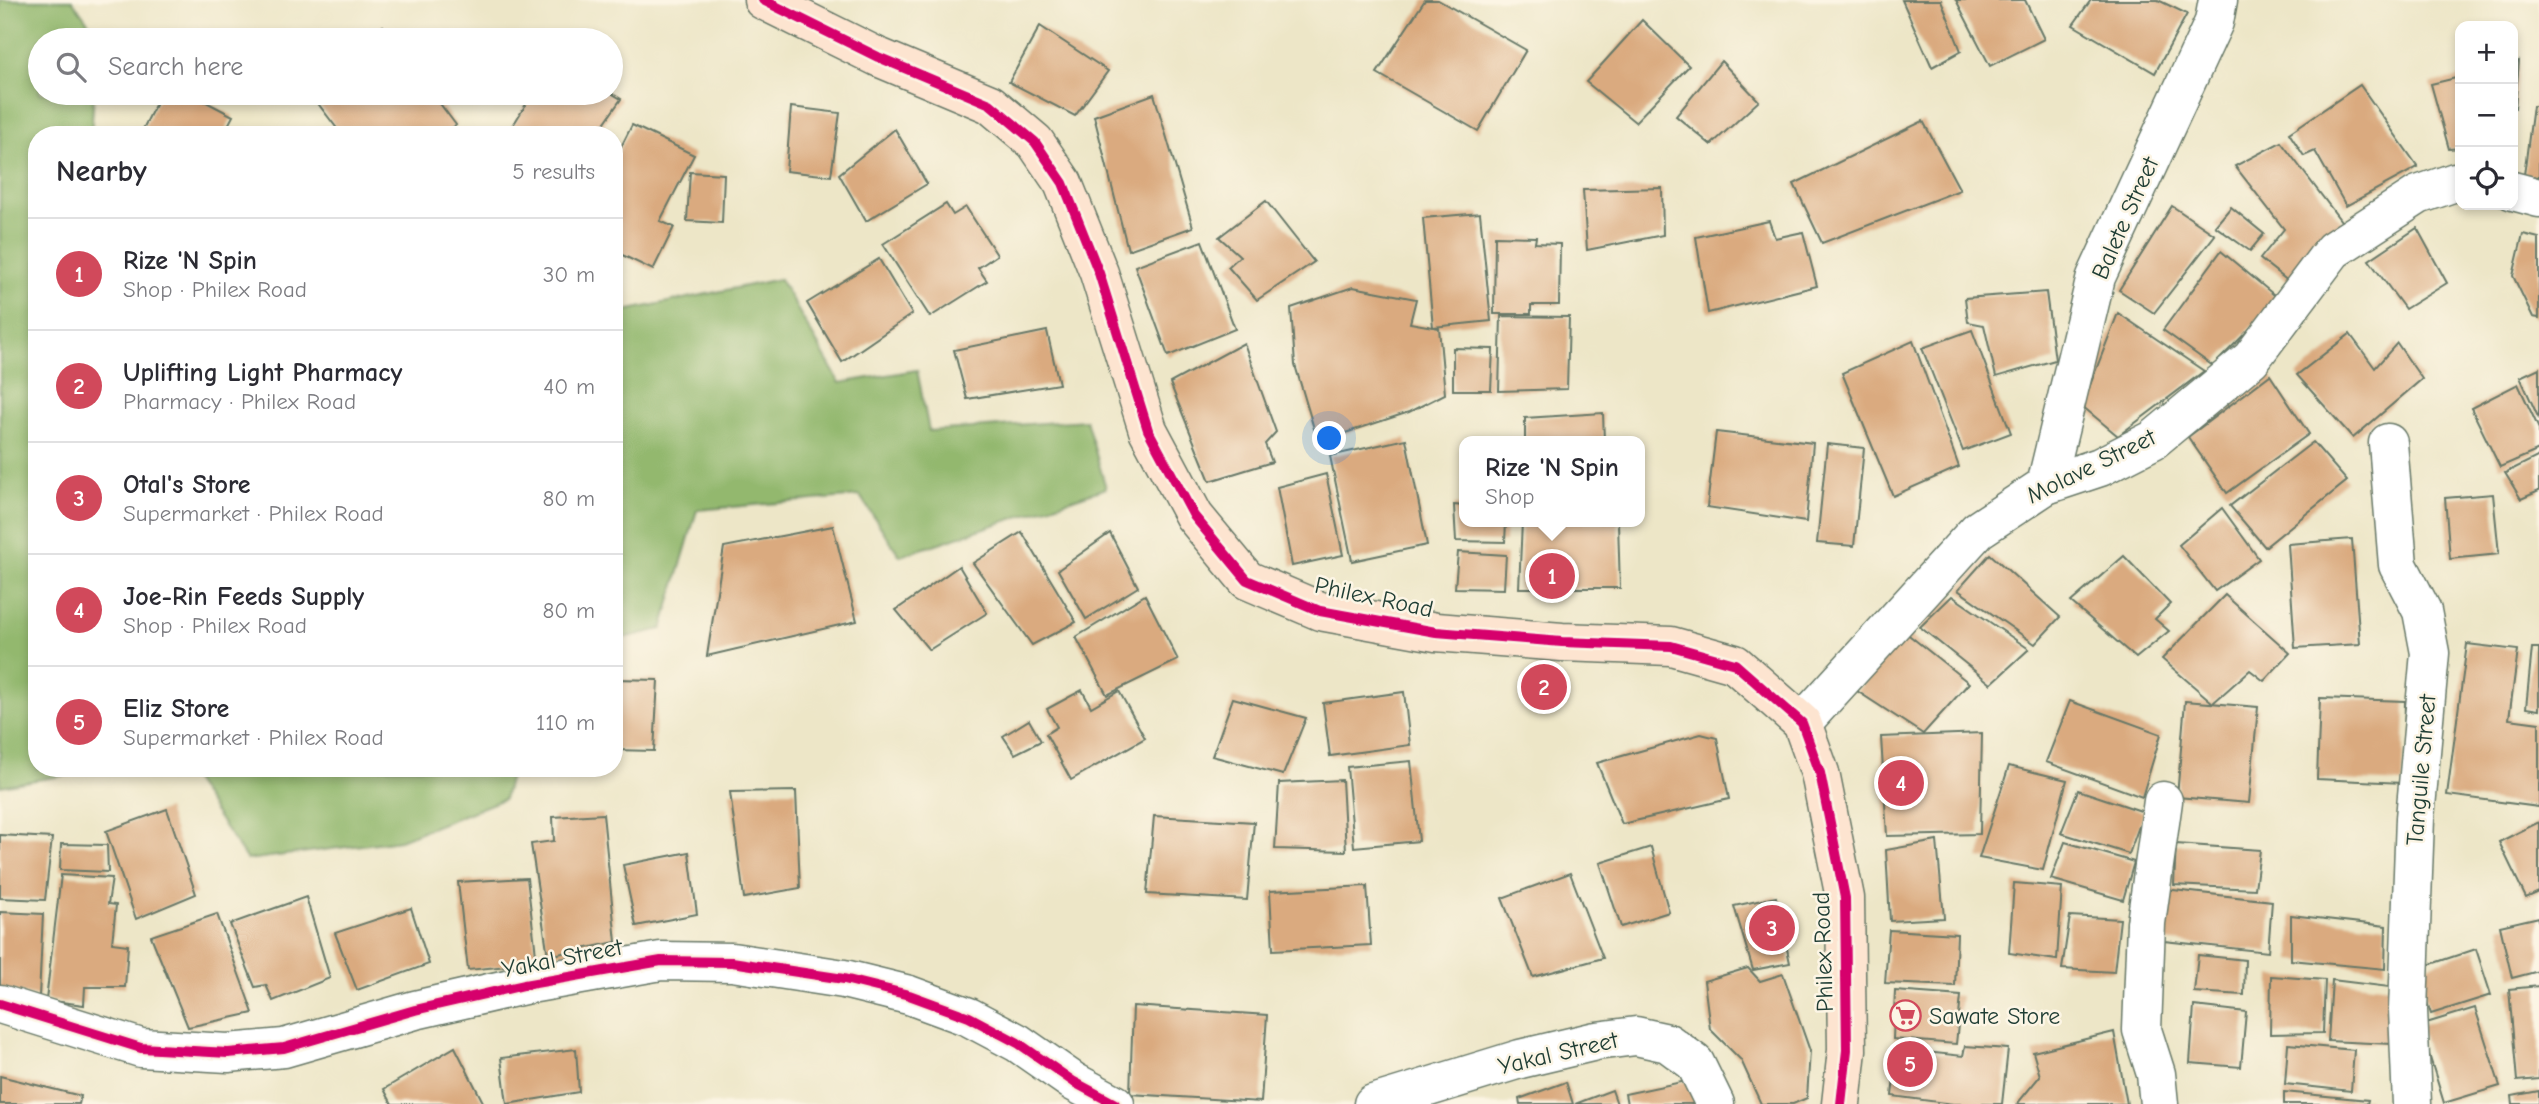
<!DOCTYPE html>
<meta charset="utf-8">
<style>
:root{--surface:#fff;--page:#f7f7f7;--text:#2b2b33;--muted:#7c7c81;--line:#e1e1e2;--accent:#d1495b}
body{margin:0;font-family:"Comic Neue",sans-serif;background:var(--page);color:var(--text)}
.controls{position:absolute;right:21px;top:21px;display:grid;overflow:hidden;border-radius:14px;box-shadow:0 4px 10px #0003}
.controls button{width:63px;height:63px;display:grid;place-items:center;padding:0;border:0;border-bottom:2px solid var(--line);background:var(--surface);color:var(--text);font:35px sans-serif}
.you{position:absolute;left:1330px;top:439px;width:24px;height:24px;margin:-18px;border:5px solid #fff;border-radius:50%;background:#1a73e8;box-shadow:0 0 0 10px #1a73e833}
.badge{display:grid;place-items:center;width:46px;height:46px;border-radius:50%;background:var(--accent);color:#fff;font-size:23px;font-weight:700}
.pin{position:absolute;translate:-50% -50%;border:4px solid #fff;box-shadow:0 2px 7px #0006}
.popup{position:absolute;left:1459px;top:436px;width:186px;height:91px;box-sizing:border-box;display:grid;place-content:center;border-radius:14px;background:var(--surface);filter:drop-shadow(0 2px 5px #0005);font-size:23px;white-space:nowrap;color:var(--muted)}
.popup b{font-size:26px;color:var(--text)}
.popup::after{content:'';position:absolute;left:50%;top:100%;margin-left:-14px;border:14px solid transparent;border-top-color:var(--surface)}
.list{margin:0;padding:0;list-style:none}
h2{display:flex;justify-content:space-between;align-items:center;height:91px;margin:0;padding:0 28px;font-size:30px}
h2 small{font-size:23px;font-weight:400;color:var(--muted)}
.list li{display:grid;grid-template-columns:46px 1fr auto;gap:21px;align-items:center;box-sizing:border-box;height:112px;padding:0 28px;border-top:2px solid var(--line)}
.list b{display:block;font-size:26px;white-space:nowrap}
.list p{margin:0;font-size:23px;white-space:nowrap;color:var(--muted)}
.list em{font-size:23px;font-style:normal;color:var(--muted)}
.icon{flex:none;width:38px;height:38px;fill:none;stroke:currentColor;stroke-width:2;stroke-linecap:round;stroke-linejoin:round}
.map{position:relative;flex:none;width:2539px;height:1104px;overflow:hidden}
.search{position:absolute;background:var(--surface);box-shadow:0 4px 10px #0003;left:28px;top:28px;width:595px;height:77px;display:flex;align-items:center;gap:18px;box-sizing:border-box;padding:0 24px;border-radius:38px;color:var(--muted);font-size:26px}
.panel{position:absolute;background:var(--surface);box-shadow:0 4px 10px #0003;left:28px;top:126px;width:595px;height:651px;border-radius:28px}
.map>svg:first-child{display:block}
</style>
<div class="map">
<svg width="2539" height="1104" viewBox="0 0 2539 1104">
<rect width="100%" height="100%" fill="#fcf5e5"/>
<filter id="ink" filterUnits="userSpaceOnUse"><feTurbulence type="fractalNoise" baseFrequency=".0143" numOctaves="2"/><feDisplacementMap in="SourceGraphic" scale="14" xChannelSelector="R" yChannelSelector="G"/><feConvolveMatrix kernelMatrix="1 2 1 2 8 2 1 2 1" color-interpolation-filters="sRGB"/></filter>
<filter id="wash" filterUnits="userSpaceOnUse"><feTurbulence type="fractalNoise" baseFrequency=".00686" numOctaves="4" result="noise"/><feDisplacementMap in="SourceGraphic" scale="28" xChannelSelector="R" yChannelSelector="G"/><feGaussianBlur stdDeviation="1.57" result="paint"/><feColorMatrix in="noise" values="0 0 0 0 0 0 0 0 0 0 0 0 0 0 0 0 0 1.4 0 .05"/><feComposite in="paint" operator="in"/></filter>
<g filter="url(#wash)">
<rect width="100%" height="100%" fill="#ede6c7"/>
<g fill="#93b86e" stroke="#597a51" stroke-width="2">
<path d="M0 0H72L99 37 98 40H40V93H94L91 135H37V768H109L0 786Z"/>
<path d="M780 279 840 383 917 370 929 431 1086 420 1106 488 900 556 860 496 697 510 662 629 614 640V307L620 312Z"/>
<path d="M185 768H512L504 799 400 840 247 860Z"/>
</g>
<g id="blocks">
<g fill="#daaa7f">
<path d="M1425 0H1438L1526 50 1478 131 1377 73Z"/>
<path d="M1902 0H1941L1961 51 1932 67Z"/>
<path d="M1956 0H2025L2044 39 1990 66Z"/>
<path d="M2091 0H2158L2187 14 2155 73 2073 25Z"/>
<path d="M1642 20 1689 66 1635 122 1586 82Z"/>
<path d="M383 26 393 40H366Z"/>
<path d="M1040 26 1108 71 1075 116 1009 82Z"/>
<path d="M1721 61 1759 101 1711 145 1676 116Z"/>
<path d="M2519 61 2515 108H2513V63Z"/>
<path d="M2460 77V148L2449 149 2431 84Z"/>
<path d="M2360 85 2418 167 2346 206 2315 151 2304 156 2289 133Z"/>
<path d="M161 93H189L233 116 223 135H140Z"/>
<path d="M310 93H432L456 125 443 135H342Z"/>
<path d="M533 93H611L621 99 596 135H507Z"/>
<path d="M1154 94 1193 227 1128 250 1094 116Z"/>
<path d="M2533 106H2539V177L2524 175Z"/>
<path d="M791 107 840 113 831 176 786 171Z"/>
<path d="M1923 121 1960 190 1822 243 1794 184Z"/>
<path d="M632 125 694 155 660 221 674 227 653 270 614 251V161Z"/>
<path d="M895 129 927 184 866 221 839 174Z"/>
<path d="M2281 142 2344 225 2293 285 2260 259 2284 229 2235 166Z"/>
<path d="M690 172 724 174 722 223 687 221Z"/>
<path d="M1662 188 1663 235 1587 250 1583 190Z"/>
<path d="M1266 201 1314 262 1257 300 1228 267 1240 256 1219 237Z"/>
<path d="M946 204 953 215 966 207 997 255 978 268 987 281 930 317 883 244Z"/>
<path d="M2172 206 2215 235 2154 313 2119 290Z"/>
<path d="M2231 207 2264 234 2250 251 2215 226Z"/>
<path d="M1480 213 1491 321 1433 327 1423 218Z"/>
<path d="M1769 221 1775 238 1803 232 1817 286 1708 313 1696 237Z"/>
<path d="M2417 228 2447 283 2405 309 2369 260Z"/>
<path d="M2523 234 2539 238V318L2533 317 2513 276Z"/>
<path d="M1495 236 1536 237 1535 243 1560 244 1559 305H1531V314H1494Z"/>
<path d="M1202 241 1235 329 1168 356 1135 266Z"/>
<path d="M2221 251 2279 299 2213 366 2163 330Z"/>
<path d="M879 259 912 314 842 362 807 303Z"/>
<path d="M1353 287 1416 299 1410 323 1439 328 1445 394 1409 412 1318 442 1295 365 1291 308Z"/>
<path d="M2046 292 2055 360 1996 377 1984 325 1968 322 1965 298Z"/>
<path d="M2118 313 2204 371 2118 436 2082 406Z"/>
<path d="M1501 316 1569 317 1567 389 1499 391Z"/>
<path d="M1972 330 2011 433 1963 451 1922 348Z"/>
<path d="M1047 331 1059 384 967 399 954 350Z"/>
<path d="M2350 334 2375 368 2397 343 2422 379 2353 438 2297 375Z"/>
<path d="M1913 341 1959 467 1893 496 1842 373Z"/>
<path d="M1244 343 1276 432 1265 444 1272 462 1210 481 1170 383Z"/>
<path d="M1453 348 1493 349 1491 390H1453Z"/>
<path d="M2539 368V419L2520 377Z"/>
<path d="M2270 375 2309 434 2227 493 2188 437Z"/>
<path d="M2518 384 2539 429V450L2500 467 2471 408Z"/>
<path d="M1603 413 1604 441H1525V418Z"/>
<path d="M1716 432 1813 443 1806 522 1707 507Z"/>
<path d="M1406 439 1427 545 1352 561 1330 456Z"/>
<path d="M2313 442 2347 481 2265 547 2230 506Z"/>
<path d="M1827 444 1864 448 1854 546 1817 543Z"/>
<path d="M2539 456V491L2521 499 2505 473Z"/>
<path d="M1326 474 1343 555 1292 566 1277 487Z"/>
<path d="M2493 494 2499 554 2450 559 2445 498Z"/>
<path d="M1454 505 1464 506V522H1506L1505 542 1456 541Z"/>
<path d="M2222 508 2259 559 2215 591 2179 545Z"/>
<path d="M1522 522H1618L1620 588H1519Z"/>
<path d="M833 526 857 621 707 656 724 547Z"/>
<path d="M1022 532 1076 622 1032 645 973 563Z"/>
<path d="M1110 533 1138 587 1086 619 1058 570Z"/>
<path d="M2352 539 2360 644 2295 648 2288 544Z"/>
<path d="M1458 552 1506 555 1504 589 1455 588Z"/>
<path d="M1990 554 2060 617 2035 644 1958 590Z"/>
<path d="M2124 556 2170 604 2155 619 2169 631 2136 658 2071 602Z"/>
<path d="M959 566 987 613 929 650 896 610Z"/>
<path d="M1145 595 1178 660 1107 695 1076 637Z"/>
<path d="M2225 595 2290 653 2264 681 2250 670 2213 703 2162 659Z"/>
<path d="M1952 596 2029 649 1991 684 1920 627Z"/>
<path d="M1905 632 1969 683 1923 734 1857 691Z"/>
<path d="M2467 644 2518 650 2509 719 2539 723V807L2447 795Z"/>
<path d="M2532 648H2539V710L2526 708Z"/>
<path d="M614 679 658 680 654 751 614 750Z"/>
<path d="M1082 690 1091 707 1119 691 1145 738 1071 780 1046 734 1057 727 1047 709Z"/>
<path d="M1404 692 1410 745 1330 756 1323 703Z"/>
<path d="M1233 698 1306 718 1283 775 1212 756Z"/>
<path d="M2320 698 2405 701 2403 783 2317 779Z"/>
<path d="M2070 701 2161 734 2142 797 2046 762Z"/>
<path d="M2185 701 2258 707 2249 803 2177 797Z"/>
<path d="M1029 720 1041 741 1015 754 1003 736Z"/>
<path d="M1982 733 1980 834 1887 836 1881 737Z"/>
<path d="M1701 734 1717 738 1729 799 1622 824 1597 763Z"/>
<path d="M1411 761 1419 841 1354 847 1347 767Z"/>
<path d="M2009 766 2067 780 2043 870 1979 858Z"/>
<path d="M1342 780 1346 851 1275 849 1279 783Z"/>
<path d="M2078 790 2144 812 2129 854 2061 833Z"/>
<path d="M796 791 800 888 744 898 730 792Z"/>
<path d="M167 809 196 894 136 919 106 831Z"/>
<path d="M603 814 616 942 548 956 531 844 554 841 553 817Z"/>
<path d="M1154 816 1254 822 1247 900 1147 894Z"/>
<path d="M2539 822V892L2526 898 2499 842Z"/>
<path d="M0 835 52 838 45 900 0 898Z"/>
<path d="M1937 841 1944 918 1890 921 1886 850Z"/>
<path d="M2065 842 2134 862 2123 900 2051 879Z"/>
<path d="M61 844 107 845 108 872 60 870Z"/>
<path d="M2176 844 2260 850 2255 889 2174 885Z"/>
<path d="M1651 847 1669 912 1621 927 1600 863Z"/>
<path d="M689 852 697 914 636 926 623 865Z"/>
<path d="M1570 873 1603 958 1533 977 1502 898Z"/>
<path d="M61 875 112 878 108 904 116 905 112 943 128 945 125 987H85L84 1005 46 1000Z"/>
<path d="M527 878 537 963 468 970 458 882Z"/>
<path d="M2014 883 2062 887 2057 960 2009 953Z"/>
<path d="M1367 886 1371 945 1273 950 1270 891Z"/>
<path d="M2164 889 2272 901 2268 952 2164 941Z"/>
<path d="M306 897 330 978 273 1001 266 985 255 987 230 924Z"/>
<path d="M1776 897 1790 963 1753 970 1734 906Z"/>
<path d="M411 908 429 964 357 990 335 933Z"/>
<path d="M0 912 43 914 39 997 0 988Z"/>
<path d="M217 914 253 1013 188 1027 151 936Z"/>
<path d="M2291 915 2386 926 2385 969 2291 960Z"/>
<path d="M2070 916 2120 919 2114 972 2062 969Z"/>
<path d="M2539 917V971L2512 978 2500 926Z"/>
<path d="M1889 930 1957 934 1955 986 1885 983Z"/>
<path d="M2476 949 2491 995 2431 1014 2416 969Z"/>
<path d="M2198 955 2245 960 2244 995 2194 992Z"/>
<path d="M1748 968 1760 981 1783 974 1810 1051 1807 1098 1793 1104H1761L1741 1060 1710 1029 1704 981Z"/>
<path d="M2271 976 2325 980 2323 1033 2270 1034Z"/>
<path d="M2332 980 2398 988 2392 1044 2328 1041Z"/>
<path d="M2539 986V1079L2517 1081 2509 989Z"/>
<path d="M1895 991 1961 996 1956 1044 1893 1039Z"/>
<path d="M1133 1006 1267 1015 1261 1102 1130 1094Z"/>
<path d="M2194 1006 2246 1012 2241 1067 2190 1063Z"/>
<path d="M2475 1008 2500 1086 2444 1103 2420 1025Z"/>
<path d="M2114 1032 2127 1104H2017L2040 1076 2033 1052Z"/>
<path d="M2288 1044 2354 1050 2351 1091 2285 1084Z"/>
<path d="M1965 1046 2008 1049 2002 1104H1953L1892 1096 1897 1049 1963 1056Z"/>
<path d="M455 1047 484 1104H392L384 1089Z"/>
<path d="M576 1049 579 1092 507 1104 501 1058Z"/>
<path d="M0 1076 81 1096 79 1104H0Z"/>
<path d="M1686 1081 1701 1104H1627L1625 1094Z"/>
<path d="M1566 1082 1573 1104H1520L1519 1099Z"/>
<path d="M1612 1090 1617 1104H1575Z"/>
<path d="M2539 1091V1104H2513L2512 1096Z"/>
<path d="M2284 1092 2368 1100 2367 1104H2284Z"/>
</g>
</g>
</g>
<g filter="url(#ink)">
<use href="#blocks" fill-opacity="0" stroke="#677867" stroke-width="2"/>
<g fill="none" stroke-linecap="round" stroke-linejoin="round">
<defs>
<g id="street">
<path d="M2513 191 2539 198"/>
<path d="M2388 443 2398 565 2422 611 2430 653 2415 818 2408 1010 2412 1104"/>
<path d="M2046 485 2096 277 2214 22 2218 0"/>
<path d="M1802 723 1978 530 2046 485 2100 467 2153 440 2251 359 2333 250 2418 195 2455 182 2460 183"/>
<path d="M0 1004 141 1048 228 1053 284 1048 415 1010 524 985 661 961 732 962 844 979 909 995 969 1017 1018 1043 1074 1082 1115 1104"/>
<path d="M1373 1104 1520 1059 1596 1041 1636 1036 1668 1043 1695 1063 1715 1104"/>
<path d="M2159 1104 2156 1074 2142 1030 2146 923 2163 801"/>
</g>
<path id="secondary" d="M763 0 878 57 990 104 1035 142 1063 183 1099 273 1148 430 1194 516 1247 580 1320 611 1436 632 1562 642 1671 646 1735 664 1802 723 1820 773 1845 898 1847 1050 1841 1104"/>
</defs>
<use href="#street" stroke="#677867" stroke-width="41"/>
<use href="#secondary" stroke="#677867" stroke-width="41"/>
<use href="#street" stroke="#fff" stroke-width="38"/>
<use href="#secondary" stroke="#fde4d0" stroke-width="38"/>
<defs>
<g id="cycleway">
<path d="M763 0 878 57 990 104 1035 142 1063 183 1099 273 1148 430 1194 516 1247 580 1320 611 1436 632 1562 642 1671 646 1735 664 1802 723 1820 773 1845 898 1847 1050 1841 1104"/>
<path d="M0 1004 141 1048 228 1053 284 1048 415 1010 524 985 661 961 732 962 844 979 909 995 969 1017 1018 1043 1074 1082 1115 1104"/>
</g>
</defs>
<use href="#cycleway" stroke="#fcf5e5" stroke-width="15"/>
<use href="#cycleway" stroke="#d6006c" stroke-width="10"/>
</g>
</g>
<defs>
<symbol id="supermarket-ring" viewBox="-11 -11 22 22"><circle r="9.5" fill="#fcf5e5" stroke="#d1495b" stroke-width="1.5"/><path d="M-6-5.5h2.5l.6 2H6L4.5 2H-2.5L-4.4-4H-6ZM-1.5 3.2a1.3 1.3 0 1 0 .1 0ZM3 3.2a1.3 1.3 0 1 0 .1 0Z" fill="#d1495b"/></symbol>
</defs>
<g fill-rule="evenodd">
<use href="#supermarket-ring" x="1888" y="998" width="35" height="35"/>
</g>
<g text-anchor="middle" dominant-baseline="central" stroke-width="5" stroke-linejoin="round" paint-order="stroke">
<g font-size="24" fill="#1f3d34" stroke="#fcf5e5">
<text transform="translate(2125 218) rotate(-66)">Balete Street</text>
<text transform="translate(2091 466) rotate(-26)">Molave Street</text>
<text transform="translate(1374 597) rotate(12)">Philex Road</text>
<text transform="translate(2421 770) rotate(-85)">Tanguile Street</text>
<text transform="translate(1823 952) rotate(-92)">Philex Road</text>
<text transform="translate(562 958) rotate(-11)">Yakal Street</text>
<text transform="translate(1558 1053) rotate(-13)">Yakal Street</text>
</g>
<g font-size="24" fill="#1f3d34" stroke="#fcf5e5" text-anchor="start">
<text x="1929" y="1016">Sawate Store</text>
</g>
</g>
</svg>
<div class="controls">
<button>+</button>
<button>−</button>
<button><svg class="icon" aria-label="locate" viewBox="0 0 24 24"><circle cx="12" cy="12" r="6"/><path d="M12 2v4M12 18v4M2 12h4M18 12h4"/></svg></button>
</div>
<div class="you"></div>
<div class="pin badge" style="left:1552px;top:576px">1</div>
<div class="popup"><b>Rize 'N Spin</b>Shop</div>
<div class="pin badge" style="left:1544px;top:687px">2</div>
<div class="pin badge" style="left:1772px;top:928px">3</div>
<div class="pin badge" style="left:1901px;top:783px">4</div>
<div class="pin badge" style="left:1910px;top:1064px">5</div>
<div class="search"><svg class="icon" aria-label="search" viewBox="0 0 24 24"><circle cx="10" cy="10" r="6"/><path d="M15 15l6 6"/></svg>Search here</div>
<section class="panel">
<h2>Nearby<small>5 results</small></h2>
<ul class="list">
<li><span class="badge">1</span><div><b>Rize 'N Spin</b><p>Shop · Philex Road</p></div><em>30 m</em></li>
<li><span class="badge">2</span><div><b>Uplifting Light Pharmacy</b><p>Pharmacy · Philex Road</p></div><em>40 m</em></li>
<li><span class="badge">3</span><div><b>Otal's Store</b><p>Supermarket · Philex Road</p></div><em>80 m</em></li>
<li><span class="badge">4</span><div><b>Joe-Rin Feeds Supply</b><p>Shop · Philex Road</p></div><em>80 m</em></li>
<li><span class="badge">5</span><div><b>Eliz Store</b><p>Supermarket · Philex Road</p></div><em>110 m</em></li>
</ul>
</section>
</div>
